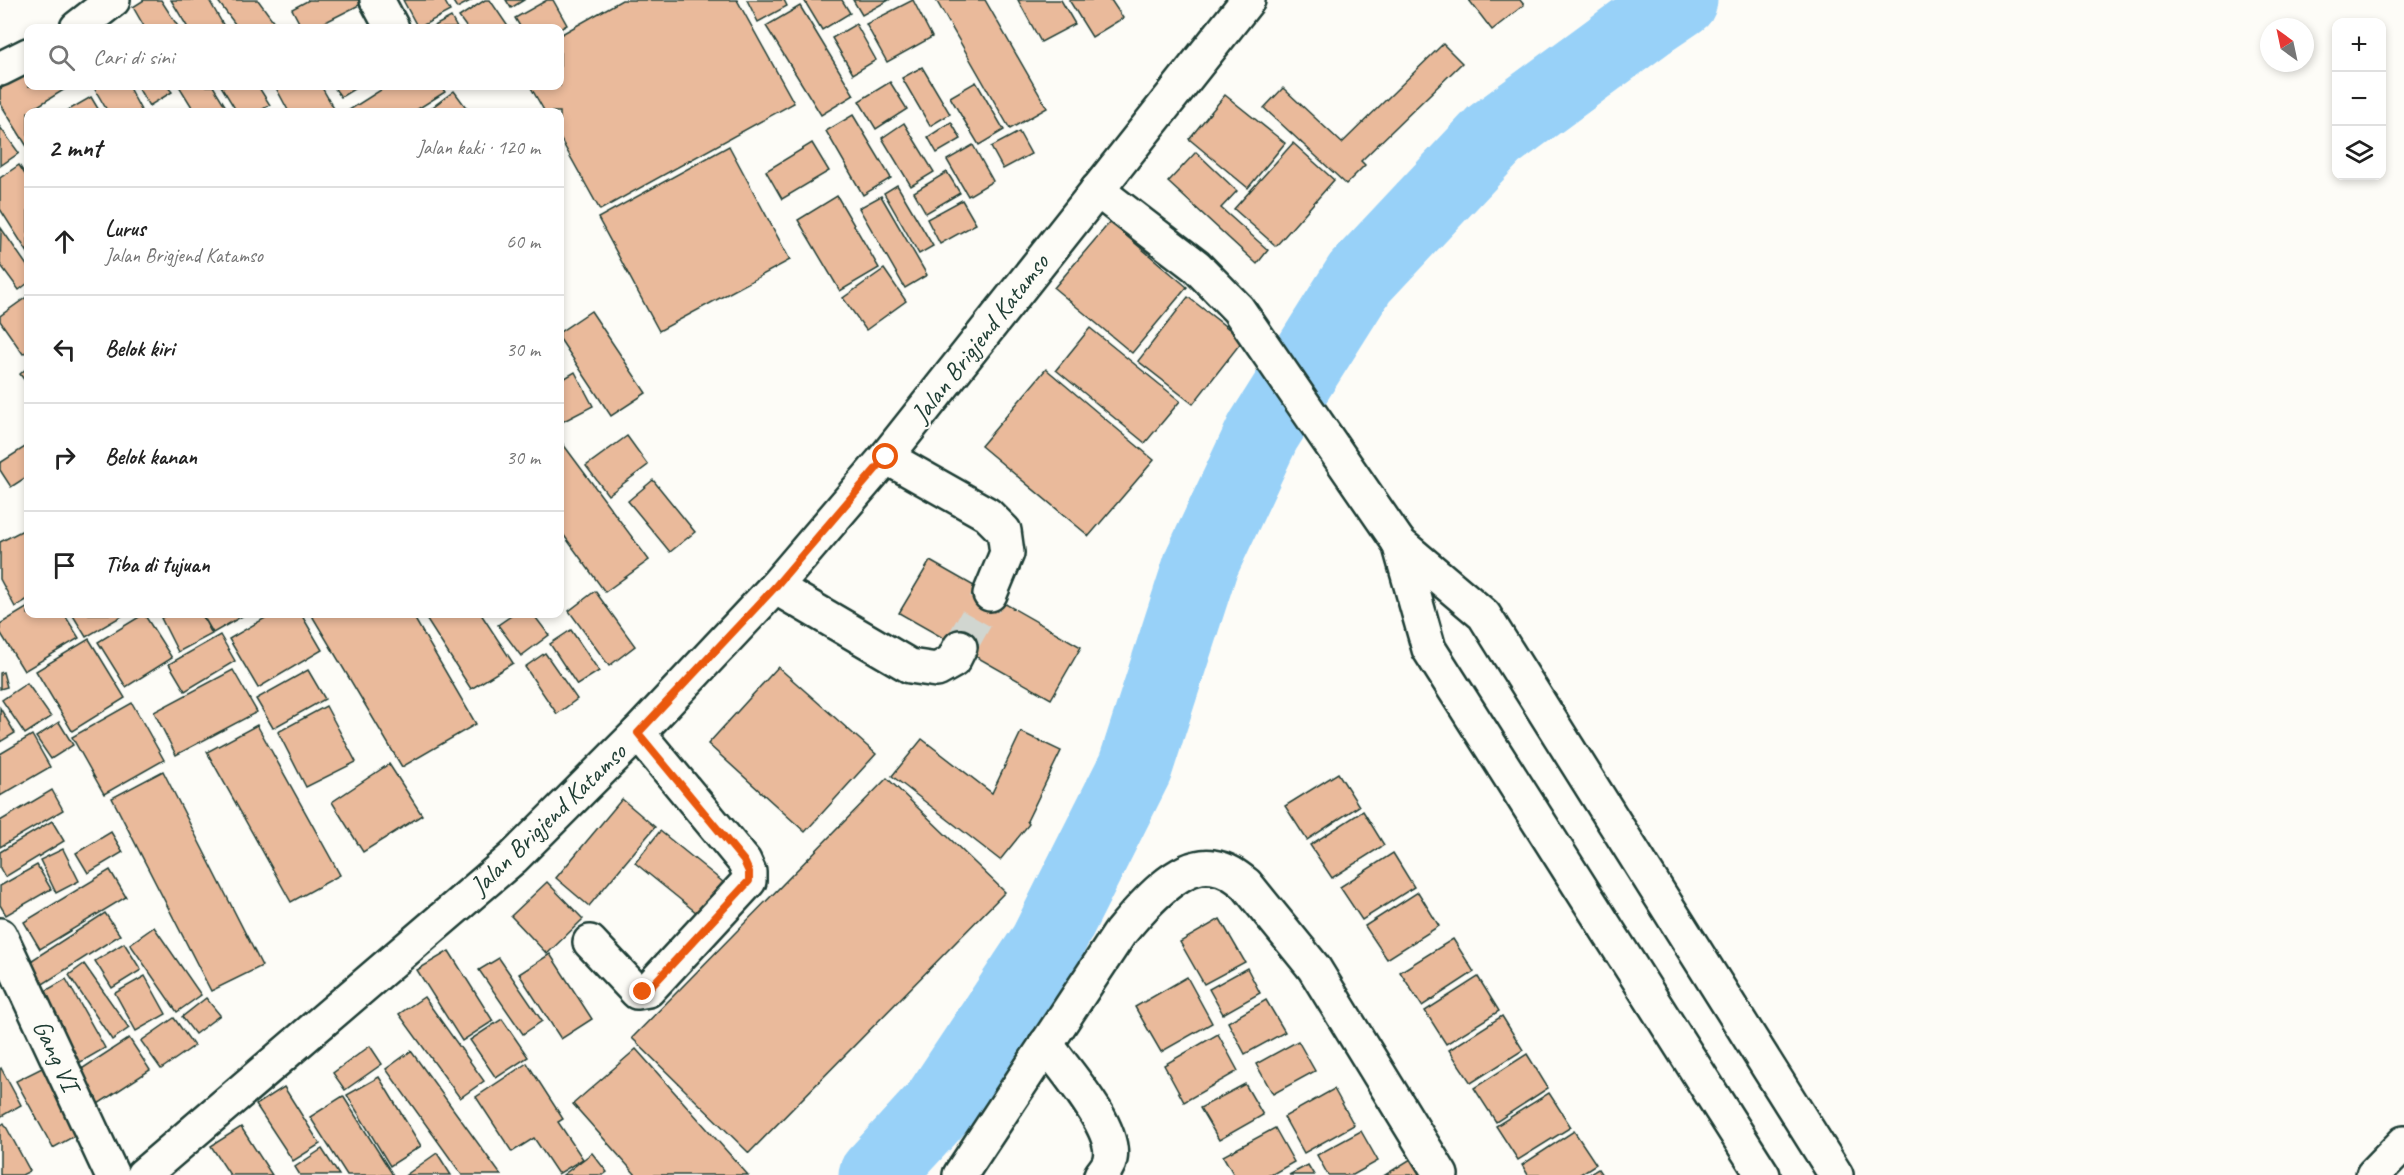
<!DOCTYPE html>
<html lang="id">
<meta charset="utf-8">
<style>
:root{--surface:#fff;--page:#f2f2f2;--text:#222;--muted:#767676;--line:#e0e0e0}
body{margin:0;font-family:Caveat,sans-serif;background:var(--page);color:var(--text)}
.controls{position:absolute;right:18px;top:18px;display:grid;overflow:hidden;border-radius:12px;box-shadow:0 3px 9px #0003}
.controls button{width:54px;height:54px;display:grid;place-items:center;padding:0;border:0;border-bottom:2px solid var(--line);background:var(--surface);color:var(--text);font:30px sans-serif}
.compass{position:absolute;left:2260px;top:18px;width:54px;height:54px;border-radius:50%;background:var(--surface);box-shadow:0 3px 9px #0003;rotate:327deg}
.stop{position:absolute;width:18px;height:18px;margin:-14px;border:4px solid #ea580c;border-radius:50%;background:#fff}
.stop.end{background:#ea580c;border-color:#fff;box-shadow:0 2px 6px #0008}
.list{margin:0;padding:0;list-style:none}
h2{display:flex;justify-content:space-between;align-items:center;height:78px;margin:0;padding:0 24px;font-size:26px}
h2 small{font-size:20px;font-weight:400;color:var(--muted)}
.list li{display:grid;grid-template-columns:39px 1fr auto;gap:18px;align-items:center;box-sizing:border-box;height:108px;padding:0 24px;border-top:2px solid var(--line)}
.list b{display:block;font-size:22px;white-space:nowrap}
.list p{margin:0;font-size:20px;white-space:nowrap;color:var(--muted)}
.list em{font-size:20px;font-style:normal;color:var(--muted)}
.icon{flex:none;width:33px;height:33px;fill:none;stroke:currentColor;stroke-width:2;stroke-linecap:round;stroke-linejoin:round}
.map{position:relative;flex:none;width:2404px;height:1175px;overflow:hidden}
.search{position:absolute;background:var(--surface);box-shadow:0 3px 9px #0003;left:24px;top:24px;width:540px;height:66px;display:flex;align-items:center;gap:15px;box-sizing:border-box;padding:0 21px;border-radius:12px;color:var(--muted);font-size:22px}
.panel{position:absolute;background:var(--surface);box-shadow:0 3px 9px #0003;left:24px;top:108px;width:540px;height:510px;border-radius:12px}
.map>svg:first-child{display:block}
</style>
<div class="map">
<svg width="2404" height="1175" viewBox="0 0 2404 1175">
<rect width="100%" height="100%" fill="#fdfcf7"/>
<filter id="ink" filterUnits="userSpaceOnUse"><feTurbulence type="fractalNoise" baseFrequency=".0167" numOctaves="2"/><feDisplacementMap in="SourceGraphic" scale="12" xChannelSelector="R" yChannelSelector="G"/><feConvolveMatrix kernelMatrix="1 2 1 2 8 2 1 2 1" color-interpolation-filters="sRGB"/></filter>
<g filter="url(#ink)">
<g fill="none" stroke-linecap="round" stroke-linejoin="round">
<path stroke="#98d1f8" stroke-width="75" d="M876 1175 939 1106 1046 945 1135 768 1201 564 1263 432 1360 278 1494 135 1646 23 1680 0"/>
</g>
<g fill="#eaba9b" stroke="#1f3d34" stroke-width="1.5">
<path d="M144 0H161L179 28H145L133 7Z"/>
<path d="M171 0H209L225 28H188Z"/>
<path d="M217 0H258L277 26 238 28Z"/>
<path d="M309 0H369L314 28H302L292 9Z"/>
<path d="M403 0H444L450 11 418 28Z"/>
<path d="M452 0H472L457 8Z"/>
<path d="M485 0H490L509 28H467L459 17Z"/>
<path d="M506 0H524L511 8Z"/>
<path d="M547 0H553L567 25 560 29 521 28 515 18Z"/>
<path d="M622 0H737L794 103 600 210 560 138V112H545L530 86H560V35Z"/>
<path d="M747 0H784L787 6 758 22Z"/>
<path d="M804 0H842L850 13 822 30Z"/>
<path d="M853 0H889L862 15Z"/>
<path d="M913 0 932 37 887 62 866 24Z"/>
<path d="M936 0H985L1047 108 1010 129Z"/>
<path d="M1018 0H1061L1075 24 1041 42Z"/>
<path d="M1069 0H1111L1123 18 1092 37Z"/>
<path d="M1469 0H1520L1524 5 1492 30Z"/>
<path d="M800 6 854 95 821 115 766 26Z"/>
<path d="M451 17 457 28H431Z"/>
<path d="M856 24 876 60 853 74 832 38Z"/>
<path d="M1443 44 1462 63 1361 161 1365 165 1346 184 1264 108 1283 88 1342 143Z"/>
<path d="M922 67 950 114 930 126 902 78Z"/>
<path d="M28 71V86H70L36 107 39 112H28V148L0 103V89Z"/>
<path d="M890 82 907 109 876 129 859 101Z"/>
<path d="M976 82 1004 130 979 145 950 97Z"/>
<path d="M93 86H128L142 112H108Z"/>
<path d="M137 86H167L172 92 149 106Z"/>
<path d="M179 86H213L229 112H195Z"/>
<path d="M221 86H258L270 105 258 112H237Z"/>
<path d="M275 86H321L336 112H289Z"/>
<path d="M333 86H359L341 97Z"/>
<path d="M387 86H441L445 92 413 112H346Z"/>
<path d="M454 91 468 110 465 112H426Z"/>
<path d="M1225 95 1285 143 1248 188 1189 139Z"/>
<path d="M91 97 100 112H65Z"/>
<path d="M853 115 891 178 863 195 826 131Z"/>
<path d="M951 122 961 139 937 153 928 137Z"/>
<path d="M904 123 934 172 911 186 882 138Z"/>
<path d="M0 127 19 153 0 166Z"/>
<path d="M1019 132 1031 154 1003 169 991 147Z"/>
<path d="M812 143 829 171 782 199 766 171Z"/>
<path d="M1293 143 1334 180 1276 246 1234 209Z"/>
<path d="M973 145 993 181 968 196 947 160Z"/>
<path d="M729 146 790 260 659 331 598 218Z"/>
<path d="M1196 152 1237 191 1221 208 1268 250 1257 264 1168 182Z"/>
<path d="M19 165 28 179V253L0 209V178Z"/>
<path d="M947 172 960 193 926 213 914 192Z"/>
<path d="M897 185 933 246 919 254 884 193Z"/>
<path d="M837 196 879 268 840 291 798 220Z"/>
<path d="M881 196 927 275 905 288 859 208Z"/>
<path d="M962 200 976 224 940 244 927 219Z"/>
<path d="M1110 222 1187 287 1132 353 1054 288Z"/>
<path d="M1 228 28 267V283L19 290 0 264Z"/>
<path d="M884 269 906 301 866 330 843 298Z"/>
<path d="M28 296V350L23 354 0 321V316Z"/>
<path d="M1188 297 1243 340 1193 404 1138 361Z"/>
<path d="M591 311 646 393 611 416 560 339V332Z"/>
<path d="M1090 328 1180 401 1145 443 1056 370Z"/>
<path d="M28 367V385L20 374Z"/>
<path d="M1046 369 1154 460 1089 536 981 446Z"/>
<path d="M575 372 593 406 560 423V381Z"/>
<path d="M627 436 648 465 608 495 586 466Z"/>
<path d="M560 440 649 560 605 592 560 530Z"/>
<path d="M28 445V476L11 487 0 470V463Z"/>
<path d="M653 480 695 532 670 552 628 501Z"/>
<path d="M25 529 28 536V599L15 607 0 579V542Z"/>
<path d="M930 561 1081 647 1051 699 899 613Z"/>
<path d="M595 591 635 646 609 666 569 611Z"/>
<path d="M28 607V614H64L79 638 24 671 0 632V624Z"/>
<path d="M72 614H121L122 616 86 637Z"/>
<path d="M144 614 172 658 126 687 98 642Z"/>
<path d="M170 614H201L212 634 178 652 161 618Z"/>
<path d="M202 614H243L244 615 213 633Z"/>
<path d="M272 614H301L322 650 258 688 229 639Z"/>
<path d="M311 614H412L476 724 402 767Z"/>
<path d="M423 614H481L513 663 471 689Z"/>
<path d="M514 614H533L549 635 521 656 498 625Z"/>
<path d="M571 630 599 671 577 685 550 644Z"/>
<path d="M220 635 235 661 185 691 169 664Z"/>
<path d="M89 639 125 698 72 731 36 671Z"/>
<path d="M545 653 577 699 557 714 525 667Z"/>
<path d="M778 667 876 754 805 832 708 744Z"/>
<path d="M233 670 257 712 176 755 154 712Z"/>
<path d="M308 670 325 699 273 728 256 699Z"/>
<path d="M3 672 7 687 0 689V673Z"/>
<path d="M27 683 51 717 25 734 2 700Z"/>
<path d="M132 703 164 760 104 794 72 737Z"/>
<path d="M326 706 356 762 306 787 278 732Z"/>
<path d="M0 708 15 733 0 742Z"/>
<path d="M59 722 73 745 51 759 36 737Z"/>
<path d="M257 725 340 875 291 902 207 752Z"/>
<path d="M1021 732 1061 751 1027 821 1029 824 1000 860 892 776 922 739 992 793Z"/>
<path d="M32 735 50 767 0 796V754Z"/>
<path d="M389 764 422 815 363 852 332 802Z"/>
<path d="M163 771 262 966 211 991 112 798Z"/>
<path d="M1338 773 1359 806 1307 840 1285 806Z"/>
<path d="M887 778 1005 892 749 1153 632 1038Z"/>
<path d="M52 790 63 810 0 847V821Z"/>
<path d="M622 799 655 827 589 906 556 878Z"/>
<path d="M1363 811 1384 845 1332 878 1310 845Z"/>
<path d="M52 821 64 841 5 877 0 868V852Z"/>
<path d="M660 831 723 882 697 913 635 863Z"/>
<path d="M111 832 123 852 88 873 76 853Z"/>
<path d="M63 849 79 881 56 893 40 860Z"/>
<path d="M1393 853 1414 887 1362 920 1340 887Z"/>
<path d="M37 865 51 889 6 915 0 905V886Z"/>
<path d="M110 870 126 897 40 949 24 922Z"/>
<path d="M547 882 583 919 547 954 511 916Z"/>
<path d="M1418 892 1439 926 1387 959 1365 926Z"/>
<path d="M105 913 120 935 43 984 29 962Z"/>
<path d="M1220 919 1245 962 1204 984 1180 942Z"/>
<path d="M154 927 201 995 177 1012 130 944Z"/>
<path d="M1453 939 1474 972 1422 1006 1400 972Z"/>
<path d="M124 943 141 970 112 988 95 961Z"/>
<path d="M449 951 493 1021 462 1041 417 970Z"/>
<path d="M550 954 592 1019 561 1039 519 974Z"/>
<path d="M499 958 542 1021 523 1034 479 970Z"/>
<path d="M84 964 129 1028 112 1040 69 975Z"/>
<path d="M1247 968 1260 993 1223 1014 1209 989Z"/>
<path d="M145 976 166 1014 136 1031 115 993Z"/>
<path d="M1187 977 1212 1023 1161 1052 1135 1007Z"/>
<path d="M1478 977 1499 1011 1446 1044 1425 1011Z"/>
<path d="M66 979 105 1048 79 1063 40 994Z"/>
<path d="M424 997 484 1081 460 1098 399 1014Z"/>
<path d="M206 998 220 1015 195 1034 182 1017Z"/>
<path d="M1266 1000 1285 1032 1245 1054 1228 1022Z"/>
<path d="M1502 1016 1523 1050 1471 1083 1449 1050Z"/>
<path d="M174 1018 194 1046 161 1069 141 1041Z"/>
<path d="M502 1019 528 1057 496 1078 470 1040Z"/>
<path d="M1218 1034 1238 1071 1184 1102 1164 1065Z"/>
<path d="M129 1038 150 1070 98 1104 77 1072Z"/>
<path d="M1298 1041 1315 1071 1273 1094 1256 1064Z"/>
<path d="M370 1046 382 1064 345 1090 333 1073Z"/>
<path d="M636 1049 748 1175H636L573 1104Z"/>
<path d="M411 1051 501 1175H462L386 1069Z"/>
<path d="M1527 1054 1548 1088 1496 1122 1474 1088Z"/>
<path d="M527 1063 563 1119 558 1122 583 1159 558 1174 534 1138 512 1152 476 1097Z"/>
<path d="M1 1068 21 1105 0 1117V1069Z"/>
<path d="M42 1068 78 1134 53 1148 16 1081Z"/>
<path d="M379 1077 421 1146 390 1166 347 1095Z"/>
<path d="M1245 1084 1263 1115 1219 1140 1200 1108Z"/>
<path d="M284 1087 320 1144 293 1161 256 1105Z"/>
<path d="M1334 1089 1354 1125 1304 1153 1284 1117Z"/>
<path d="M1549 1093 1571 1127 1518 1160 1496 1126Z"/>
<path d="M343 1096 393 1175H347L310 1117Z"/>
<path d="M4 1123 30 1171 22 1175H0V1126Z"/>
<path d="M241 1127 272 1175H230L211 1146Z"/>
<path d="M1275 1128 1294 1162 1271 1175H1234L1223 1156Z"/>
<path d="M1361 1131 1378 1161 1353 1175H1328L1317 1155Z"/>
<path d="M1574 1131 1596 1164 1579 1175H1528L1522 1165Z"/>
<path d="M322 1149 339 1175H300L295 1167Z"/>
<path d="M437 1153 451 1175H406Z"/>
<path d="M592 1153 607 1172 603 1175H563Z"/>
<path d="M1414 1157 1426 1175H1385Z"/>
<path d="M1308 1165 1314 1175H1289Z"/>
<path d="M1598 1169 1602 1175H1588Z"/>
</g>
<g fill="none" stroke-linecap="round" stroke-linejoin="round">
<path stroke="#d1d6d0" stroke-width="33" stroke-dasharray="33 16" stroke-linecap="butt" d="M960 647 990 594"/>
<defs>
<g id="minor">
<path d="M377 0 392 28"/>
<path d="M77 28 113 0"/>
<path d="M0 69 28 55"/>
<path d="M1097 190 1196 266 1238 309 1399 543 1484 615 1836 1175"/>
<path d="M886 457 987 514 1004 531 1007 553 990 594"/>
<path d="M1399 543 1429 649 1763 1175"/>
<path d="M775 587 910 666 937 670 953 661 960 647"/>
<path d="M0 935 112 1175"/>
<path d="M590 942 637 992 648 990 749 881V872L744 861 638 733"/>
<path d="M1046 1044C1064 1069 1117 1128 1110 1159 1109 1165 1105 1170 1101 1175"/>
<path d="M143 1175 513 858 638 733 775 587 886 457 1248 0"/>
<path d="M960 1175 1120 933C1139 910 1179 861 1213 867 1227 869 1236 876 1246 884L1314 968 1441 1175"/>
<path d="M2373 1175 2404 1143"/>
</g>
</defs>
<use href="#minor" stroke="#1f3d34" stroke-width="38"/>
<use href="#minor" stroke="#fdfcf7" stroke-width="33"/>
</g>
</g>
<g fill="none" stroke-linecap="round" stroke-linejoin="round" filter="url(#ink)">
<path stroke="#ea580c" stroke-width="8" d="M643 992 648 990 749 881V872L744 861 638 733 775 587 886 457"/>
</g>
<g text-anchor="middle" dominant-baseline="central" stroke-width="4.5" stroke-linejoin="round" paint-order="stroke">
<g font-size="26" fill="#1f3d34" stroke="#fdfcf7">
<text transform="translate(980 338) rotate(-52)">Jalan Brigjend Katamso</text>
<text transform="translate(548 819) rotate(-44)">Jalan Brigjend Katamso</text>
<text transform="translate(56 1055) rotate(65)">Gang VI</text>
</g>
</g>
</svg>
<div class="controls">
<button>+</button>
<button>−</button>
<button><svg class="icon" aria-label="layers" viewBox="0 0 24 24"><path d="M12 4l9 5-9 5-9-5zM3 14l9 5 9-5"/></svg></button>
</div>
<svg class="compass" viewBox="-18 -18 36 36"><path d="M0-13l5 13h-10z" fill="#e53935"/><path d="M0 13l5-13h-10z" fill="#767676"/></svg>
<div class="stop" style="left:886px;top:457px"></div>
<div class="stop end" style="left:643px;top:992px"></div>
<div class="search"><svg class="icon" aria-label="search" viewBox="0 0 24 24"><circle cx="10" cy="10" r="6"/><path d="M15 15l6 6"/></svg>Cari di sini</div>
<section class="panel">
<h2>2 mnt<small>Jalan kaki · 120 m</small></h2>
<ul class="list">
<li><svg class="icon" aria-label="ahead" viewBox="0 0 24 24"><path d="M12 20V5M6 11l6-6 6 6"/></svg><div><b>Lurus</b><p>Jalan Brigjend Katamso</p></div><em>60 m</em></li>
<li><svg class="icon" aria-label="left" viewBox="0 0 24 24"><path d="M17 20v-9H6M10 6l-5 5 5 5"/></svg><div><b>Belok kiri</b></div><em>30 m</em></li>
<li><svg class="icon" aria-label="right" viewBox="0 0 24 24"><path d="M7 20v-9h11M14 6l5 5-5 5"/></svg><div><b>Belok kanan</b></div><em>30 m</em></li>
<li><svg class="icon" aria-label="arrive" viewBox="0 0 24 24"><path d="M6 21V4h12l-3 4 3 4H6"/></svg><div><b>Tiba di tujuan</b></div></li>
</ul>
</section>
</div>
